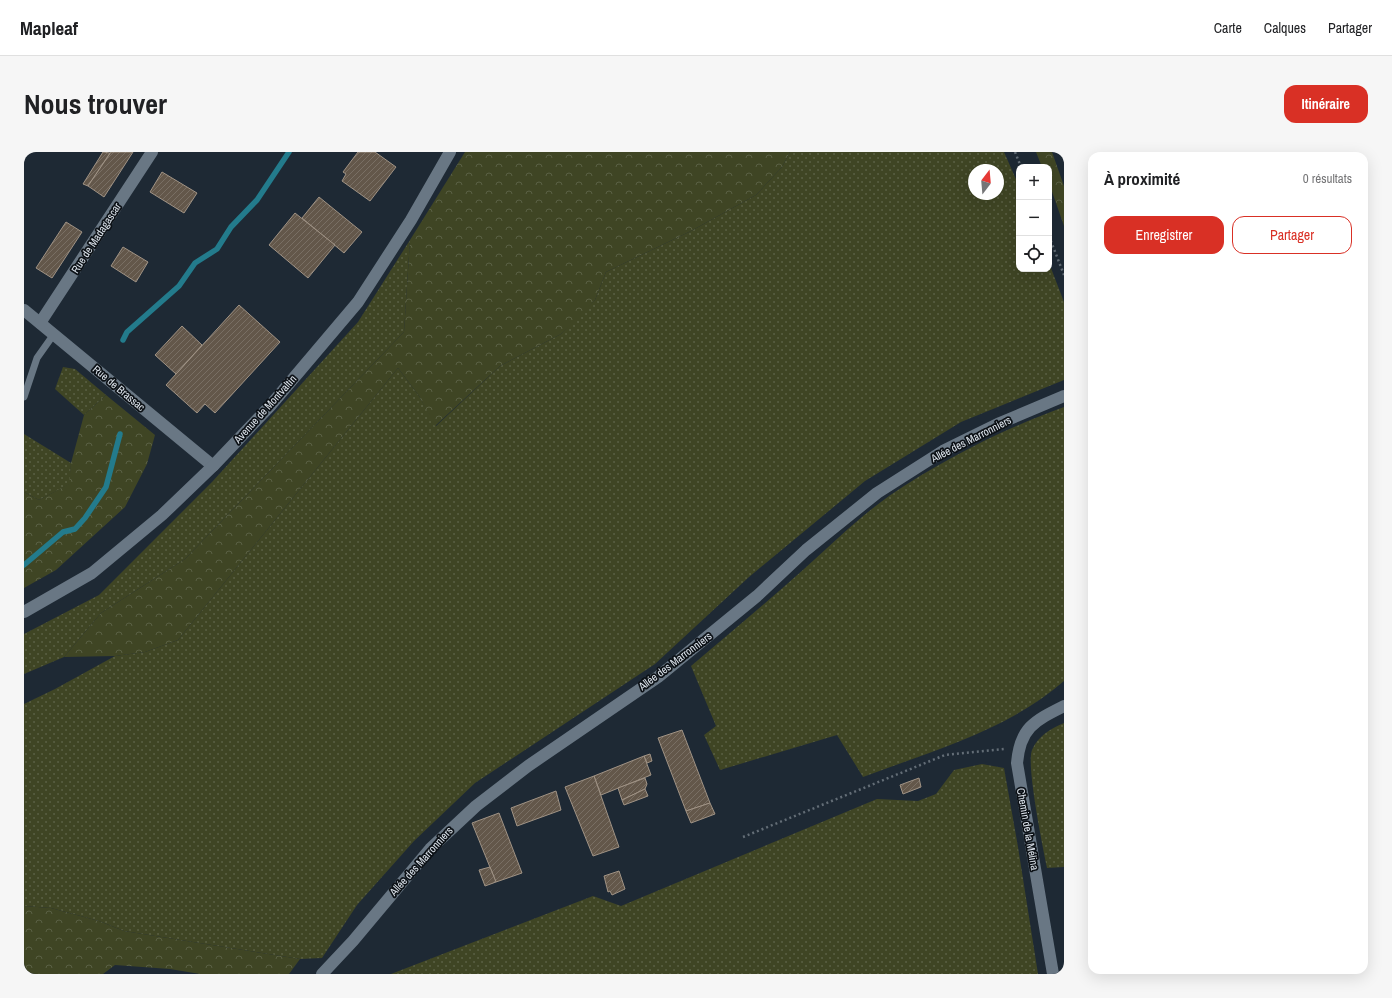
<!DOCTYPE html>
<html lang="fr">
<meta charset="utf-8">
<style>
:root{--surface:#fff;--page:#f6f6f6;--text:#202124;--muted:#757577;--line:#e0e0e0;--accent:#d93025}
body{margin:0;font-family:"Archivo Narrow",sans-serif;background:var(--page);color:var(--text)}
.controls{position:absolute;right:12px;top:12px;display:grid;overflow:hidden;border-radius:8px;box-shadow:0 4px 16px #0002}
.controls button{width:36px;height:36px;display:grid;place-items:center;padding:0;border:0;border-bottom:1px solid var(--line);background:var(--surface);color:var(--text);font:20px sans-serif}
.compass{position:absolute;left:944px;top:12px;width:36px;height:36px;border-radius:50%;background:var(--surface);box-shadow:0 4px 16px #0002;rotate:16deg}
.list{margin:0;padding:0;list-style:none}
h2{display:flex;justify-content:space-between;align-items:center;height:52px;margin:0;padding:0 16px;font-size:17px}
h2 small{font-size:13px;font-weight:400;color:var(--muted)}
.actions{display:flex;gap:8px;padding:12px 16px}
.actions a{flex:1;padding:9px 0;border:1px solid var(--accent);border-radius:12px;text-align:center;font-size:14px;color:var(--accent)}
.actions .main{background:var(--accent);color:#fff}
.icon{flex:none;width:22px;height:22px;fill:none;stroke:currentColor;stroke-width:2;stroke-linecap:round;stroke-linejoin:round}
.map{position:relative;flex:none;width:1040px;height:822px;overflow:hidden;border-radius:12px}
header{display:flex;align-items:center;gap:24px;box-sizing:border-box;height:56px;padding:0 20px;background:var(--surface);border-bottom:1px solid var(--line)}
header strong{font-size:19px}
nav{display:flex;gap:22px;margin-inline-start:auto;font-size:14px}
.intro{display:flex;align-items:center;justify-content:space-between;box-sizing:border-box;height:96px;padding:0 24px}
h1{margin:0;font-size:28px}
.button{padding:10px 18px;border-radius:12px;background:var(--accent);color:#fff;font-size:14px;font-weight:700}
main{display:flex;gap:24px;padding:0 24px}
aside{flex:1;background:var(--surface);border-radius:12px;box-shadow:0 4px 16px #0002}
.map>svg:first-child{display:block}
</style>
<header>
<strong>Mapleaf</strong>
<nav><a>Carte</a><a>Calques</a><a>Partager</a></nav>
</header>
<div class="intro"><h1>Nous trouver</h1><a class="button">Itinéraire</a></div>
<main>
<div class="map">
<svg width="1040" height="822" viewBox="0 0 1040 822">
<defs>
<pattern id="grass-dots" width="8" height="8" patternUnits="userSpaceOnUse"><rect width="8" height="8" fill="#3f4524"/><path d="M2 2h.1M6 6h.1" fill="none" stroke="#5a6044" stroke-width="1.8" stroke-linecap="round"/></pattern>
<pattern id="forest-crowns" width="20" height="18" patternUnits="userSpaceOnUse"><rect width="20" height="18" fill="#3f4524"/><path d="M2 6a3 3 0 1 1 6 0M12 15a3 3 0 1 1 6 0" fill="none" stroke="#5a6044"/></pattern>
<pattern id="building-hatch" width="6" height="6" patternUnits="userSpaceOnUse"><rect width="6" height="6" fill="#63574a"/><path d="M-1 1l2-2M0 6l6-6M5 7l2-2" fill="none" stroke="#796f64"/></pattern>
</defs>
<rect width="100%" height="100%" fill="#1e2934"/>
<g fill="url(#grass-dots)" fill-rule="evenodd">
<path d="M766 0H980L995 34V117H1025V111L1040 150V228L937 270 841 329 725 425 631 512 451 631 390 689 333 753 298 806 276 807 100 779 75 769 27 756 0 754V552L31 537 91 504 121 500 154 488 374 216 395 244 412 274 476 214 537 182 571 148 582 120 667 79 732 43 758 15ZM950 18H974V42H950Z"/>
<path d="M386 88 380 180 161 407 77 461 40 505 0 522V482L75 443 188 330 334 170Z"/>
<path d="M39 215 51 217 82 243 60 263 31 237Z"/>
<path d="M1040 255V529C984 578 908 599 839 625L813 583 696 618 680 583 692 574 667 514C705 482 743 450 780 417 808 392 834 366 865 344 918 308 979 277 1040 255Z"/>
<path d="M0 282 47 311 46 332 15 348 0 340Z"/>
<path d="M1040 571V715L1023 716C1019 696 1002 613 1008 598 1014 584 1026 577 1040 571Z"/>
<path d="M958 612 980 616 994 695 1014 822H367L569 744 597 754 853 647 894 649 912 642 930 618Z"/>
</g>
<g fill="url(#forest-crowns)">
<path d="M441 0H766L758 15 732 43 667 79 582 120 571 148 557 164 537 182 476 214 411 274 395 244 374 216 154 488 121 500 91 504 40 505 77 461 161 407 380 180 386 88Z"/>
<path d="M1012 0H1028L1040 34V74L1025 31V15H1018Z"/>
<path d="M82 243 131 283 123 312 101 355 32 418 0 436V340L15 348 45 332 47 311 60 263Z"/>
<path d="M0 754 27 756 75 769 100 779 276 807 265 822H176L146 817 91 813 79 822H0Z"/>
</g>
<g fill="none" stroke-linecap="round" stroke-linejoin="round">
<g stroke="#237b8c" stroke-width="5.5">
<path d="M99 188 103 180 155 134 171 111 193 97 207 75 233 48 265 0"/>
<path d="M0 413 39 380 51 377 61 366 82 335 96 282"/>
</g>
</g>
<g fill="url(#building-hatch)" stroke="#a09385">
<path d="M79 0 86 1 64 34 59 32Z"/>
<path d="M87 0H109L80 45 64 34Z"/>
<path d="M334 0H351L372 15 346 49 318 29 322 22 319 20Z"/>
<path d="M138 20 173 41 160 61 126 40Z"/>
<path d="M295 45 338 80 320 101 278 66Z"/>
<path d="M271 61 311 93 284 126 245 93Z"/>
<path d="M42 70 58 80 28 126 12 116Z"/>
<path d="M99 95 124 110 112 130 87 114Z"/>
<path d="M215 153 256 190 191 261 181 252 173 261 142 233Z"/>
<path d="M158 174 178 193 152 222 131 203Z"/>
<path d="M658 578 686 651 662 659 634 586Z"/>
<path d="M626 602 628 609 623 611 620 604Z"/>
<path d="M620 604 627 623 577 643 570 624Z"/>
<path d="M570 624 595 695 569 704 541 635Z"/>
<path d="M621 626 623 632 621 637 598 648 594 636Z"/>
<path d="M895 626 897 635 879 642 876 633Z"/>
<path d="M621 637 624 644 600 653 598 648Z"/>
<path d="M532 639 537 658 493 674 487 656Z"/>
<path d="M686 651 691 662 667 671 662 659Z"/>
<path d="M475 661 498 721 472 730 448 671Z"/>
<path d="M466 715 472 730 461 734 455 718Z"/>
<path d="M595 719 601 737 588 743 586 739 584 740 580 724Z"/>
</g>
<g fill="none" stroke-linecap="round" stroke-linejoin="round">
<g stroke="#636d76" stroke-width="2.5" stroke-dasharray="2 3" stroke-linecap="butt">
<path d="M991 0 997 15"/>
<path d="M1025 84 1040 123"/>
<path d="M719 685 921 603 980 597"/>
</g>
<path stroke="#697784" stroke-width="7" d="M0 245 13 206 30 182"/>
<g stroke="#697784" stroke-width="12">
<path d="M0 158 189 314"/>
<path d="M16 171 128 0"/>
<path d="M298 822 329 789 406 697 452 654 504 614 634 525 733 444 782 398 853 341 919 299 976 271 1040 244"/>
<path d="M1029 822 993 611C996 576 1010 569 1040 554"/>
</g>
<path stroke="#697784" stroke-width="12" d="M0 460 68 421 138 363 189 314 246 254 334 150 387 68 426 0"/>
</g>
<g text-anchor="middle" dominant-baseline="central" stroke-width="3.5" stroke-linejoin="round" paint-order="stroke">
<g font-size="11" fill="#dee5ed" stroke="#0c1116">
<text transform="translate(72 86) rotate(-57)">Rue de Madagascar</text>
<text transform="translate(95 236) rotate(40)">Rue de Brassac</text>
<text transform="translate(241 257) rotate(-48)">Avenue de Montvaltin</text>
<text transform="translate(947 287) rotate(-27)">Allée des Marronniers</text>
<text transform="translate(651 509) rotate(-37)">Allée des Marronniers</text>
<text transform="translate(1004 677) rotate(80)">Chemin de la Mélina</text>
<text transform="translate(397 709) rotate(-48)">Allée des Marronniers</text>
</g>
</g>
</svg>
<div class="controls">
<button>+</button>
<button>−</button>
<button><svg class="icon" aria-label="locate" viewBox="0 0 24 24"><circle cx="12" cy="12" r="6"/><path d="M12 2v4M12 18v4M2 12h4M18 12h4"/></svg></button>
</div>
<svg class="compass" viewBox="-18 -18 36 36"><path d="M0-13l5 13h-10z" fill="#e53935"/><path d="M0 13l5-13h-10z" fill="#757577"/></svg>
</div>
<aside>
<h2>À proximité<small>0 résultats</small></h2>
<ul class="list">
</ul>
<div class="actions"><a class="main">Enregistrer</a><a>Partager</a></div>
</aside>
</main>
